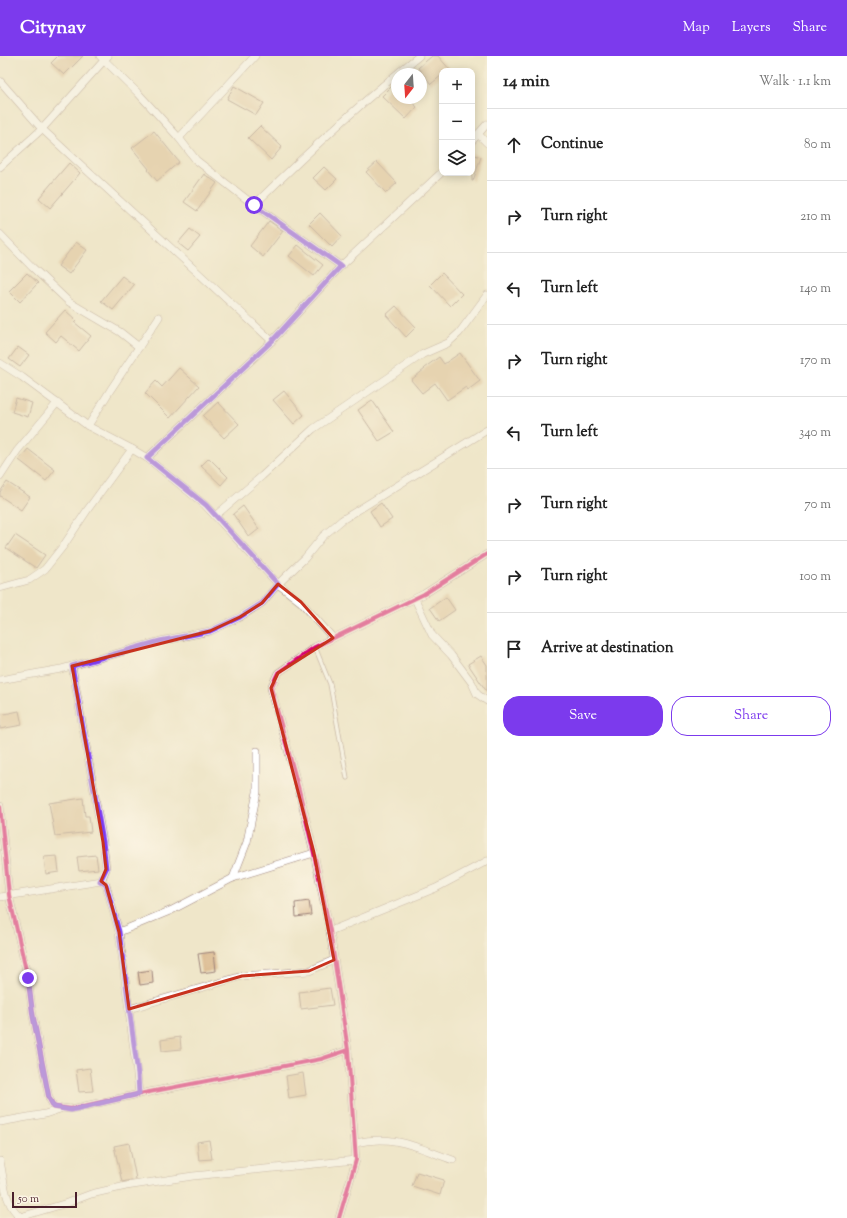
<!DOCTYPE html>
<meta charset="utf-8">
<style>
:root{--surface:#fff;--page:#f2f2f2;--text:#222;--muted:#767676;--line:#e0e0e0;--accent:#7c3aed}
body{margin:0;font-family:"Sorts Mill Goudy",serif;background:var(--page);color:var(--text)}
.controls{position:absolute;right:12px;top:12px;display:grid;overflow:hidden;border-radius:8px;box-shadow:0 2px 10px #0003}
.controls button{width:36px;height:36px;display:grid;place-items:center;padding:0;border:0;border-bottom:1px solid var(--line);background:var(--surface);color:var(--text);font:20px sans-serif}
.compass{position:absolute;left:391px;top:12px;width:36px;height:36px;border-radius:50%;background:var(--surface);box-shadow:0 2px 10px #0003;rotate:197deg}
.scale{position:absolute;left:12px;bottom:10px;width:65px;box-sizing:border-box;padding-left:4px;border:2px solid #4a1f2b;border-top:0;font-size:11px;line-height:14px;white-space:nowrap;color:#4a1f2b;-webkit-text-stroke:3px #fcf5e5;paint-order:stroke}
.stop{position:absolute;width:12px;height:12px;margin:-9px;border:3px solid #7c3aed;border-radius:50%;background:#fff}
.stop.end{background:#7c3aed;border-color:#fff;box-shadow:0 1px 4px #0008}
.list{margin:0;padding:0;list-style:none}
h2{display:flex;justify-content:space-between;align-items:center;height:52px;margin:0;padding:0 16px;font-size:17px}
h2 small{font-size:13px;font-weight:400;color:var(--muted)}
.list li{display:grid;grid-template-columns:26px 1fr auto;gap:12px;align-items:center;box-sizing:border-box;height:72px;padding:0 16px;border-top:1px solid var(--line)}
.list b{display:block;font-size:15px;white-space:nowrap}
.list em{font-size:13px;font-style:normal;color:var(--muted)}
.actions{display:flex;gap:8px;padding:12px 16px}
.actions a{flex:1;padding:9px 0;border:1px solid var(--accent);border-radius:16px;text-align:center;font-size:14px;color:var(--accent)}
.actions .main{background:var(--accent);color:#fff}
.icon{flex:none;width:22px;height:22px;fill:none;stroke:currentColor;stroke-width:2;stroke-linecap:round;stroke-linejoin:round}
.map{position:relative;flex:none;width:487px;height:1162px;overflow:hidden}
header{display:flex;align-items:center;gap:24px;box-sizing:border-box;height:56px;padding:0 20px;background:var(--accent);color:#fff}
header strong{font-size:19px}
nav{display:flex;gap:22px;margin-inline-start:auto;font-size:14px}
main{display:flex}
aside{flex:1;background:var(--surface)}
.map>svg:first-child{display:block}
</style>
<header>
<strong>Citynav</strong>
<nav><a>Map</a><a>Layers</a><a>Share</a></nav>
</header>
<main>
<div class="map">
<svg width="487" height="1162" viewBox="0 0 487 1162">
<rect width="100%" height="100%" fill="#fcf5e5"/>
<filter id="ink" filterUnits="userSpaceOnUse"><feTurbulence type="fractalNoise" baseFrequency=".025" numOctaves="2"/><feDisplacementMap in="SourceGraphic" scale="8" xChannelSelector="R" yChannelSelector="G"/><feConvolveMatrix kernelMatrix="1 2 1 2 8 2 1 2 1" color-interpolation-filters="sRGB"/></filter>
<filter id="wash" filterUnits="userSpaceOnUse"><feTurbulence type="fractalNoise" baseFrequency=".012" numOctaves="4" result="noise"/><feDisplacementMap in="SourceGraphic" scale="16" xChannelSelector="R" yChannelSelector="G"/><feGaussianBlur stdDeviation="0.9" result="paint"/><feColorMatrix in="noise" values="0 0 0 0 0 0 0 0 0 0 0 0 0 0 0 0 0 1.4 0 .05"/><feComposite in="paint" operator="in"/></filter>
<g filter="url(#wash)">
<rect width="100%" height="100%" fill="#efe6c9"/>
<g id="blocks">
<g fill="#dcbc93">
<path d="M58 0H83L64 19 51 7Z"/>
<path d="M432 0H438L451 15H442V19L431 28 418 12Z"/>
<path d="M393 29 397 32V42H407L417 51 406 63 382 40Z"/>
<path d="M234 30 264 47 256 59 227 43Z"/>
<path d="M260 70 282 91 271 104 248 82Z"/>
<path d="M154 75 179 106 157 125 148 114 149 113 132 92Z"/>
<path d="M472 98 481 101 473 125H472Z"/>
<path d="M377 106 397 127 386 137 366 116Z"/>
<path d="M69 107 80 117 50 152 39 142Z"/>
<path d="M324 111 337 123 326 134 313 122Z"/>
<path d="M204 118 217 127 197 155 184 146Z"/>
<path d="M320 157 342 180 332 191 309 168Z"/>
<path d="M269 165 283 175 263 201 250 190Z"/>
<path d="M190 173 200 181 188 195 178 187Z"/>
<path d="M76 186 87 194 69 218 58 210Z"/>
<path d="M298 189 323 209 314 220 289 200Z"/>
<path d="M27 217 38 227 20 246 9 235Z"/>
<path d="M442 217 462 238 450 250 430 229Z"/>
<path d="M122 220 134 229 113 254 101 245Z"/>
<path d="M396 250 416 271 406 281 386 259Z"/>
<path d="M65 254 76 264 74 266 91 280 79 295 61 280 56 286 45 276Z"/>
<path d="M18 291 29 299 20 311 9 303Z"/>
<path d="M460 297 480 325 468 334 466 331 447 344 435 327 422 337 411 324 425 313 424 312 439 301 444 308Z"/>
<path d="M179 312 199 330 170 362 145 337 156 325 162 331Z"/>
<path d="M284 335 304 359 294 368 273 344Z"/>
<path d="M16 342 32 347 28 361 12 356Z"/>
<path d="M372 344 394 376 379 385 358 354Z"/>
<path d="M218 346 239 368 224 382 203 360Z"/>
<path d="M28 393 55 414 46 425 19 404Z"/>
<path d="M209 402 228 421 221 429 201 410Z"/>
<path d="M7 426 30 441 21 454 0 440V436Z"/>
<path d="M381 447 392 463 380 471 370 455Z"/>
<path d="M243 450 259 473 249 481 233 458Z"/>
<path d="M15 479 45 499 36 512 6 492Z"/>
<path d="M446 541 455 554 439 565 430 552Z"/>
<path d="M481 600 487 609V636L468 608Z"/>
<path d="M19 655 22 669 0 673V659Z"/>
<path d="M83 742 85 760H89L91 776 55 780 49 747Z"/>
<path d="M96 799 98 813 79 815 77 801Z"/>
<path d="M57 800 59 816 46 818 44 801Z"/>
<path d="M309 845 311 859 296 861 295 847Z"/>
<path d="M214 896 216 915 201 917 198 898Z"/>
<path d="M152 914 153 927 140 929 138 916Z"/>
<path d="M330 932 333 949 301 953 299 936Z"/>
<path d="M180 981 181 993 162 995 161 984Z"/>
<path d="M90 1012 93 1035 79 1036 76 1014Z"/>
<path d="M303 1017 306 1039 289 1042 286 1020Z"/>
<path d="M209 1084 212 1103 199 1104 197 1086Z"/>
<path d="M129 1087 136 1123 122 1126 114 1090Z"/>
<path d="M417 1116 444 1124 440 1139 412 1130Z"/>
</g>
</g>
</g>
<g filter="url(#ink)">
<use href="#blocks" fill-opacity="0" stroke="#9c827a" stroke-width="1"/>
<g fill="none" stroke-linecap="round" stroke-linejoin="round">
<defs>
<path id="lane" d="M315 591 330 628 347 722"/>
<g id="street">
<path d="M100 0 138 37 179 82 196 104 254 149 341 210"/>
<path d="M0 25 42 73 272 285"/>
<path d="M478 78 487 87"/>
<path d="M179 82 255 0"/>
<path d="M472 85 487 68"/>
<path d="M0 111 42 73 108 0"/>
<path d="M254 149C307 97 361 46 419 0"/>
<path d="M0 178 32 211 69 246 120 276 139 291"/>
<path d="M0 307 22 321 88 370 132 393 147 402 205 449 278 528 301 546 333 582"/>
<path d="M88 370 111 333 159 261"/>
<path d="M147 402 272 285 341 210 442 116"/>
<path d="M0 421 17 395 57 347"/>
<path d="M215 460 262 420 313 373 423 298 448 287 459 277 487 239"/>
<path d="M0 532 29 524 45 513 64 489 88 453 132 393"/>
<path d="M415 543 432 579 451 599 472 627 477 638 487 645"/>
<path d="M72 610 103 786 106 813 101 825"/>
<path d="M0 624 61 613 160 585 210 575 240 561 262 547 278 528 305 502 323 480 342 464 487 374"/>
<path d="M0 750 9 839 28 923 33 960 49 1042 54 1051 71 1053 139 1038 321 1003 348 994"/>
<path d="M233 822 247 786 257 736V695"/>
<path d="M0 841 101 825 106 829 119 876 137 1018 139 1038"/>
<path d="M330 875 436 832 487 805"/>
<path d="M119 876 172 854 233 822 314 797"/>
<path d="M129 953 242 920 309 915 334 904"/>
<path d="M0 1066 45 1058 60 1053"/>
<path d="M355 1087C395 1078 416 1091 453 1104"/>
<path d="M0 1105C4 1123 4 1149 21 1161"/>
<path d="M17 1162 67 1147 91 1138 126 1130 193 1120 356 1104"/>
<path d="M339 1162 356 1104 348 994 330 875 314 797 299 734 271 632 278 617 315 591 424 538 487 498"/>
</g>
</defs>
<use href="#lane" stroke="#9c827a" stroke-width="5"/>
<use href="#street" stroke="#9c827a" stroke-width="8"/>
<use href="#lane" stroke="#fff" stroke-width="3.5"/>
<use href="#street" stroke="#fff" stroke-width="7"/>
<defs>
<g id="cycleway">
<path d="M0 750 9 839 28 923 33 960 49 1042 54 1051 71 1053 139 1038 321 1003 348 994"/>
<path d="M339 1162 356 1104 348 994 330 875 314 797 299 734 271 632 278 617 315 591 424 538 487 498"/>
</g>
</defs>
<use href="#cycleway" stroke="#fcf5e5" stroke-width="6"/>
<use href="#cycleway" stroke="#d6006c" stroke-width="4"/>
</g>
</g>
<g fill="none" stroke-linecap="round" stroke-linejoin="round" filter="url(#ink)">
<path stroke="#7c3aed" stroke-width="5" d="M28 922 33 960 49 1042 54 1051 71 1054 139 1038 138 1018 119 876 106 829 100 825 106 813 103 786 72 610 160 585 210 575 240 561 262 547 278 528 206 449 147 402 272 285 341 210 254 149"/>
</g>
<path d="M0 0H487V1162H0ZM278 528 301 546 333 582 278 617 271 632 314 797 334 904 309 915 242 920 129 953 119 876 106 829 101 825 106 813 103 786 72 610 210 575 240 561 262 547Z" fill="#efe6c9" fill-opacity=".55" fill-rule="evenodd"/>
<path fill="none" stroke="#c8321e" stroke-width="3" stroke-linejoin="round" d="M278 528 301 546 333 582 278 617 271 632 314 797 334 904 309 915 242 920 129 953 119 876 106 829 101 825 106 813 103 786 72 610 210 575 240 561 262 547Z"/>
</svg>
<div class="controls">
<button>+</button>
<button>−</button>
<button><svg class="icon" aria-label="layers" viewBox="0 0 24 24"><path d="M12 4l9 5-9 5-9-5zM3 14l9 5 9-5"/></svg></button>
</div>
<svg class="compass" viewBox="-18 -18 36 36"><path d="M0-13l5 13h-10z" fill="#e53935"/><path d="M0 13l5-13h-10z" fill="#767676"/></svg>
<div class="scale">50 m</div>
<div class="stop" style="left:254px;top:149px"></div>
<div class="stop end" style="left:28px;top:922px"></div>
</div>
<aside>
<h2>14 min<small>Walk · 1.1 km</small></h2>
<ul class="list">
<li><svg class="icon" aria-label="ahead" viewBox="0 0 24 24"><path d="M12 20V5M6 11l6-6 6 6"/></svg><div><b>Continue</b></div><em>80 m</em></li>
<li><svg class="icon" aria-label="right" viewBox="0 0 24 24"><path d="M7 20v-9h11M14 6l5 5-5 5"/></svg><div><b>Turn right</b></div><em>210 m</em></li>
<li><svg class="icon" aria-label="left" viewBox="0 0 24 24"><path d="M17 20v-9H6M10 6l-5 5 5 5"/></svg><div><b>Turn left</b></div><em>140 m</em></li>
<li><svg class="icon" aria-label="right" viewBox="0 0 24 24"><path d="M7 20v-9h11M14 6l5 5-5 5"/></svg><div><b>Turn right</b></div><em>170 m</em></li>
<li><svg class="icon" aria-label="left" viewBox="0 0 24 24"><path d="M17 20v-9H6M10 6l-5 5 5 5"/></svg><div><b>Turn left</b></div><em>340 m</em></li>
<li><svg class="icon" aria-label="right" viewBox="0 0 24 24"><path d="M7 20v-9h11M14 6l5 5-5 5"/></svg><div><b>Turn right</b></div><em>70 m</em></li>
<li><svg class="icon" aria-label="right" viewBox="0 0 24 24"><path d="M7 20v-9h11M14 6l5 5-5 5"/></svg><div><b>Turn right</b></div><em>100 m</em></li>
<li><svg class="icon" aria-label="arrive" viewBox="0 0 24 24"><path d="M6 21V4h12l-3 4 3 4H6"/></svg><div><b>Arrive at destination</b></div></li>
</ul>
<div class="actions"><a class="main">Save</a><a>Share</a></div>
</aside>
</main>
